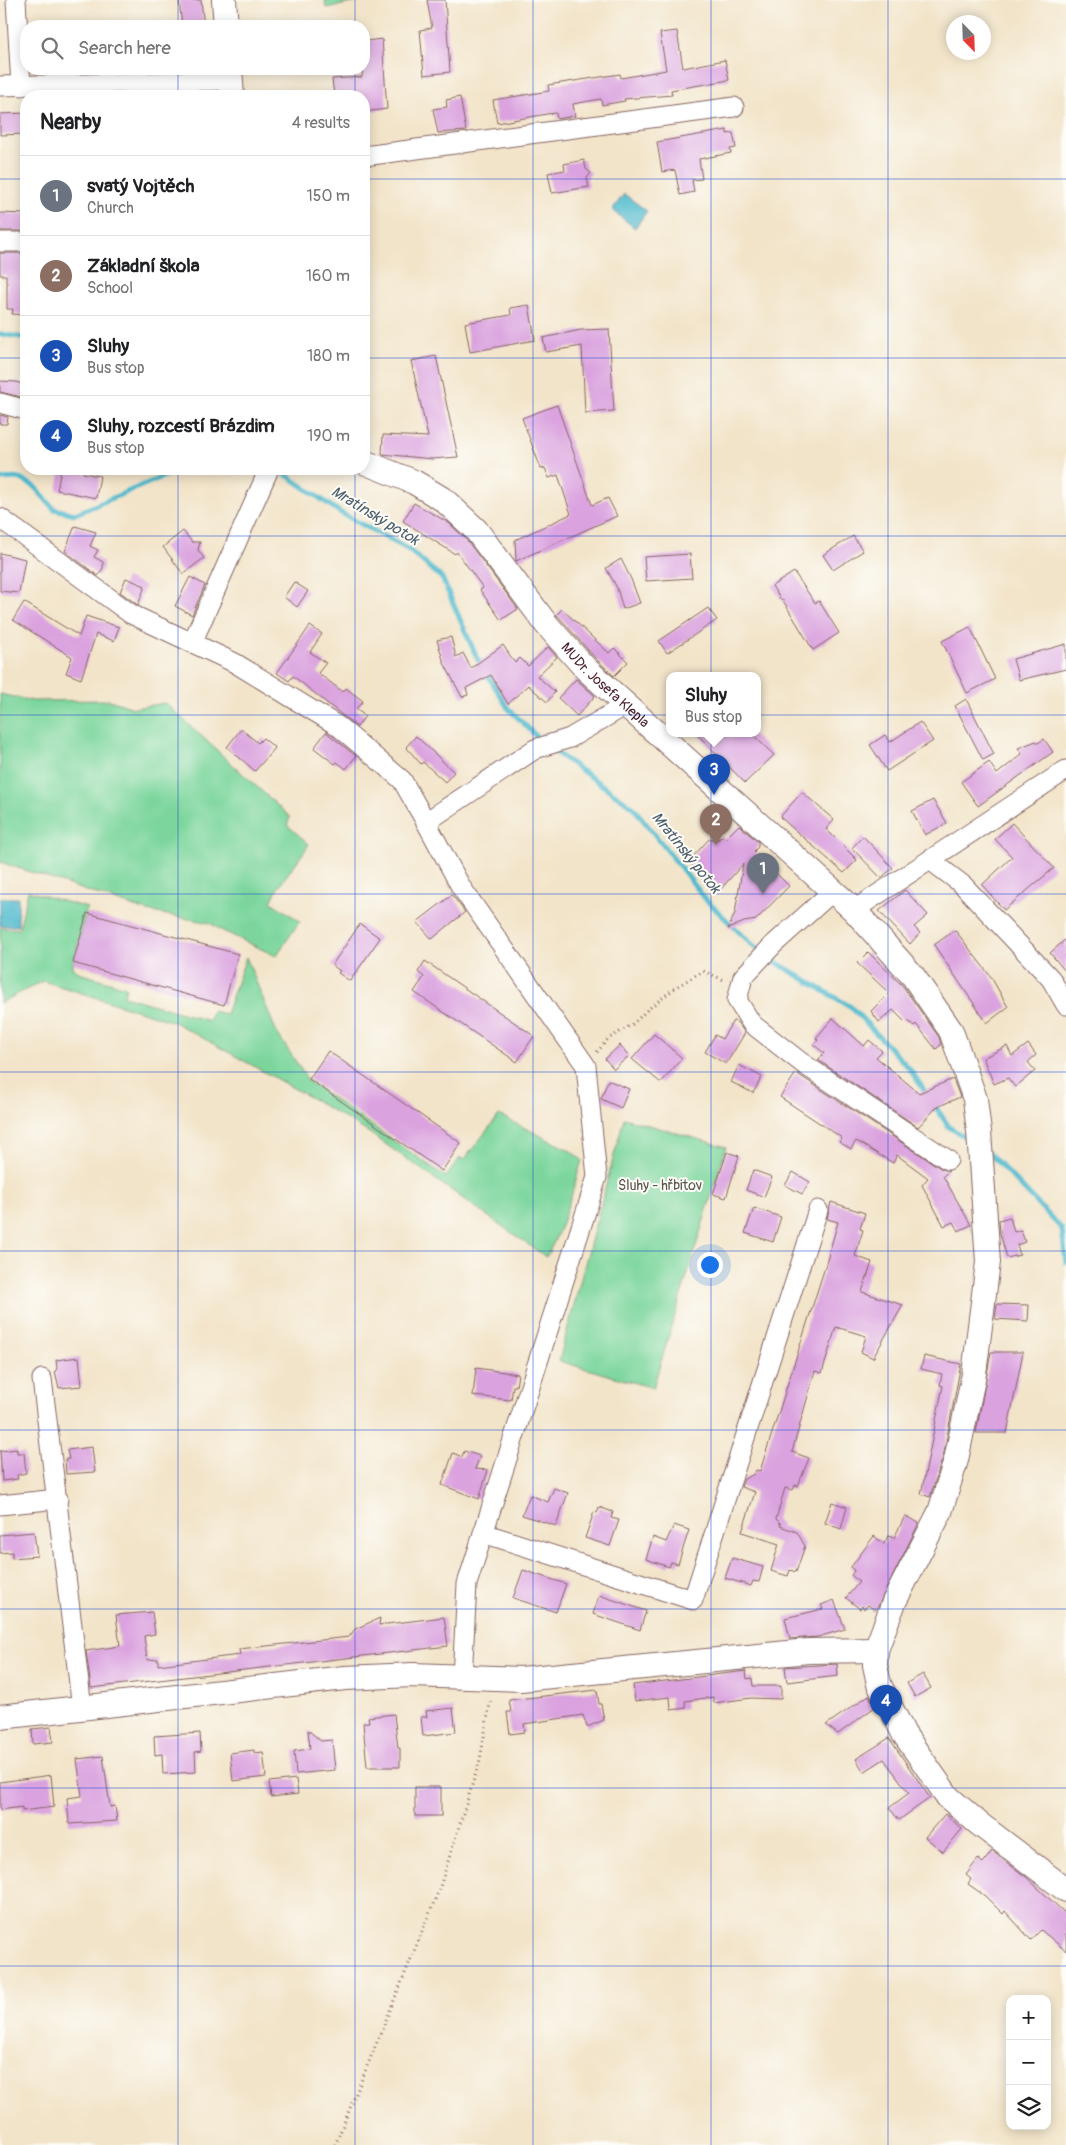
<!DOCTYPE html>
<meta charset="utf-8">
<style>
:root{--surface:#fff;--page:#f6f6f6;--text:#202124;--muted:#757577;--line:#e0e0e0;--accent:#1f6fb2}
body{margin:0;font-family:Pangolin,sans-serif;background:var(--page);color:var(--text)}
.controls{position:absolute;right:15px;bottom:15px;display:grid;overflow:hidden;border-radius:10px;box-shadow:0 2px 12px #0003}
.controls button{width:45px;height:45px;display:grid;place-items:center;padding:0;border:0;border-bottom:1px solid var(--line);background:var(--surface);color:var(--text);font:25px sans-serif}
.compass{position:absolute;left:946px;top:15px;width:45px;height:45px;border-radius:50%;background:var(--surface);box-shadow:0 2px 12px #0003;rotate:157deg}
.you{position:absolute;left:709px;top:1264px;width:18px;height:18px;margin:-12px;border:4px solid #fff;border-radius:50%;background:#1a73e8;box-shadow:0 0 0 8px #1a73e833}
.badge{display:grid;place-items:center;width:32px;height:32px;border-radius:50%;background:var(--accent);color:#fff;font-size:16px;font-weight:700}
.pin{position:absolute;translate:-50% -41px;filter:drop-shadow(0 1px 2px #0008)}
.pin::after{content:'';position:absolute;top:26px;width:18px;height:15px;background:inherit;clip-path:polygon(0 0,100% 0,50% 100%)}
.popup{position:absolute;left:666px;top:672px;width:95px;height:65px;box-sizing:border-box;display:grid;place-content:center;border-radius:10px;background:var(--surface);filter:drop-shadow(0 1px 4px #0005);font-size:16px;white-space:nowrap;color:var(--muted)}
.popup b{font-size:19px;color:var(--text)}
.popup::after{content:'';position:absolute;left:50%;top:100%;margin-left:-10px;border:10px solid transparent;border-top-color:var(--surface)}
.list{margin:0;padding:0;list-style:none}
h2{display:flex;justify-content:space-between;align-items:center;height:65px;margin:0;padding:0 20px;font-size:21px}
h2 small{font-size:16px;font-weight:400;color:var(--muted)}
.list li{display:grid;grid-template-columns:32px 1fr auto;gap:15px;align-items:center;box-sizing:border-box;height:80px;padding:0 20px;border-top:1px solid var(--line)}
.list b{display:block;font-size:19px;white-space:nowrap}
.list p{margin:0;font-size:16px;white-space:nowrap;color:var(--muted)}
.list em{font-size:16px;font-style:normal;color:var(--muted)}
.icon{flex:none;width:28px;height:28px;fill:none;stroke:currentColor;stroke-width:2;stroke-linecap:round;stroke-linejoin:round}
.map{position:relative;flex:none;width:1066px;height:2145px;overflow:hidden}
.search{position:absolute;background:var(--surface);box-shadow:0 2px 12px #0003;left:20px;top:20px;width:350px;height:55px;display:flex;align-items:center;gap:12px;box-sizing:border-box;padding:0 18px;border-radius:20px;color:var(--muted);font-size:19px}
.panel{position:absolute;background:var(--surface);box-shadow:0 2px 12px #0003;left:20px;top:90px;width:350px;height:385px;border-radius:20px}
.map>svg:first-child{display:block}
</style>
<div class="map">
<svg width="1066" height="2145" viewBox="0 0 1066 2145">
<rect width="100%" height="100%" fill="#fdfcf7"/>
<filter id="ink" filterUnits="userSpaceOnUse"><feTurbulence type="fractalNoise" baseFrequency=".02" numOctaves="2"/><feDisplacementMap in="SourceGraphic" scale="10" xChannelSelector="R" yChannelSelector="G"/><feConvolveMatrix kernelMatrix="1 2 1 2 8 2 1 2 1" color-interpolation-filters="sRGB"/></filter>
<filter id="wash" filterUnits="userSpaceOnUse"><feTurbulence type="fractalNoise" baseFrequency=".0096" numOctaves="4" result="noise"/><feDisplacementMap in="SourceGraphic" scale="20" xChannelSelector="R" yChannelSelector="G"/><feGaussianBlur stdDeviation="1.12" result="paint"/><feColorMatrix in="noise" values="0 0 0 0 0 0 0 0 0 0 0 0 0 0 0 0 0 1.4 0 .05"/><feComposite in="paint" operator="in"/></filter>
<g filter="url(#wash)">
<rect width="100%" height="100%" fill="#f2e4c9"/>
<g fill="#7cd69c" stroke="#637a64">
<path d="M325 0H368L326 8Z"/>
<path d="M0 694 33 701 109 700 134 708 165 703 290 817 287 825 309 844C297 864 280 880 271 902L300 921 276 956 221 930 210 923 147 911 0 862Z"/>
<path d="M28 891 87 908 72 968 82 974 126 987 124 996 209 1021 212 1011 226 1014 246 957 277 1033 309 1082 446 1177 460 1158 464 1160 499 1115 571 1151 582 1160C572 1193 563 1228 546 1257L371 1134 311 1098 174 1022 43 981 0 1003V928L19 929Z"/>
<path d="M624 1118 726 1147 653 1388 559 1361Z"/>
</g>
<g fill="#50bacd" stroke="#4d6c7c">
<path d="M624 194 647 211 635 228 612 210Z"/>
<rect x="0" y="898" width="18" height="28"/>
</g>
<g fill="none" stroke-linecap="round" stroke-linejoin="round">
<g stroke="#50bacd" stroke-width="5">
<path d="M0 334 26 338"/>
<path d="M278 469 341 513 409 550 442 578 477 658 508 708 542 742"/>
<path d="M0 479 19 478 34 486 54 509 75 514 181 469"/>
<path d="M551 749 633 807 707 901 760 952"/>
<path d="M767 957 851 1007 909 1068 928 1096"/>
<path d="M933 1103 949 1127 973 1142"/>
<path d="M988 1152 1062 1229 1066 1262"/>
</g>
</g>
<g id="blocks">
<g fill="#daa2df">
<path d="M179 0H201L204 26H182Z"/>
<path d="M427 0H445L450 72 424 75 420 30 432 28Z"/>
<path d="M677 31 683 68 725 60 729 80 671 90 672 95 624 99 625 101 602 105 601 99 573 104 575 116 557 119 556 113 547 114 497 123 493 100 549 91 548 85 620 74 621 78 666 70 660 33Z"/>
<path d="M382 39 387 109 364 112V96H334L332 79 362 77 364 53H367L366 41Z"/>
<path d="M460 97 466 131 438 133 433 109 447 107 446 100Z"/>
<path d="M26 113V134L0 135V114Z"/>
<path d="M727 130V134L733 133 736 148 730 149 731 153 699 159 702 179 692 180 694 192 680 195 675 170 662 172 657 142Z"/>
<path d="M584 160 586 169 591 173 587 178 589 187 552 193 548 173 565 170 564 164Z"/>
<path d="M0 213 26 214V231H0Z"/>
<path d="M0 253H26V315L12 314 13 309H7V283H6V275H0Z"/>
<path d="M529 305 535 340 470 352 465 323 511 315 510 308Z"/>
<path d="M609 329 614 411 585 413 582 346 546 352 543 338 581 330Z"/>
<path d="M436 356 458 457 432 459 382 454 383 435 428 437 411 361Z"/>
<path d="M0 381 16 382 26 385V398L0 392Z"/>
<path d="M557 405 592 505 608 498 617 516 516 561 515 540 571 514 558 475 549 478 545 468 541 469 522 418Z"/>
<path d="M0 415 8 417 7 424H0Z"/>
<path d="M61 469H84L83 473 100 476 96 498 57 490Z"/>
<path d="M414 503 449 523 466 539 518 609 501 620 480 590 483 588 457 552 455 554 403 521Z"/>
<path d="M75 526 96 532 90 546 98 550 94 557 103 562V568L98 576 65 551Z"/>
<path d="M183 531 192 542H200L198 550 204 558 183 574 163 547Z"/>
<path d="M853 536 863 551 833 570 823 555Z"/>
<path d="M0 553 25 559 19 593 0 591Z"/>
<path d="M690 554 692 578 646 581 644 557Z"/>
<path d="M621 559 631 579 640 603 623 609 617 588 606 568Z"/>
<path d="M794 572 815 603 819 601 839 633 813 650 782 599 781 600 772 586Z"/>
<path d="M190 577 205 585 192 615 175 606Z"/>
<path d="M126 578 145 586 138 605 120 592Z"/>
<path d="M294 582 308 591 297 607 284 597Z"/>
<path d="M24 602 79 636 86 616 119 627 114 641 96 634 81 679 66 673 72 657 13 620Z"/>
<path d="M708 608 717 620 667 653 659 641Z"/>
<path d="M562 609 609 653 614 648 628 662 614 676 596 659 558 616 556 615Z"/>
<path d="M310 626 322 634 310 652 326 663 318 673 343 692 346 688 363 701 356 709 365 716 357 727 293 676 289 681 277 673Z"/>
<path d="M970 627 995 679 967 693 942 641Z"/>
<path d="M451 637 456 657 463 653 471 668 503 645 515 663 520 658 528 666 548 647 557 657 537 676 555 692 547 702 528 685 508 704 491 675 466 688 468 695 462 697 444 663 437 640Z"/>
<path d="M1066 644V669L1019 680 1013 659Z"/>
<path d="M576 679 595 696 577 716 558 698Z"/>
<path d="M966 699 994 754 983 760 955 706Z"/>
<path d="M920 722 933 741 887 771 870 745 885 735 890 742Z"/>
<path d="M241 729 258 743 263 738 275 748 255 771 227 747Z"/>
<path d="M326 732 356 756 346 769 337 762 335 764 314 748Z"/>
<path d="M697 734H752L774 755 745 783Z"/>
<path d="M416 736 454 772 445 782 423 762 421 764 406 747Z"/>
<path d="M1044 739 1053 752 978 806 961 782 989 762 997 774 1022 754 1018 748 1036 741 1038 743Z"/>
<path d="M802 792 834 820 826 829 857 860 844 873 780 817Z"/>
<path d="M933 800 947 823 925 835 912 811Z"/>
<path d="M1012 823 1054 868 1004 910 982 885 1012 857 995 839Z"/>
<path d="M739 825 758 842V847L754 851 789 886 756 920 744 922 728 929 735 913 743 864 718 892 696 872 691 863V859L709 839H719L721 836 725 839Z"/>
<path d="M863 836 893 868 881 878 852 848Z"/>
<path d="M905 890 928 915 914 927 920 933 910 944 879 911Z"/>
<path d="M452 895 465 912 432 939 417 922Z"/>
<path d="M87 913 238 954 224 1005 73 963Z"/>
<path d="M360 924 380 938 350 981 338 973 340 971 332 965Z"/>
<path d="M955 930 991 977 1008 1007 987 1023 934 945Z"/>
<path d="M1066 939V972L1050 953Z"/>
<path d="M868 952 902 985 939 1037 941 1045 936 1049 916 1024 914 1026 907 1020 905 1022 893 1010 879 1022 871 1011 889 993 857 963Z"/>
<path d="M425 961 534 1036 517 1062 414 992 424 977 418 972Z"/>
<path d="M833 1018 864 1046 869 1040 882 1051 876 1057 919 1093 953 1079 960 1097 937 1107 918 1127 818 1060 824 1053 814 1045 818 1040 816 1038Z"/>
<path d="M733 1021 737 1022 745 1033 726 1064 705 1052 715 1035 722 1039Z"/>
<path d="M654 1034 682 1058 661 1083 632 1059Z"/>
<path d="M1028 1044 1036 1055 1028 1062 1035 1071 1015 1087 1008 1078 994 1084 983 1058 1007 1046 1012 1056Z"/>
<path d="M620 1045 629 1056 614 1069 605 1059Z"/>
<path d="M328 1051 461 1143 442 1171 309 1079Z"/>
<path d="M739 1065 762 1077 753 1093 731 1082Z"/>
<path d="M796 1073 942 1169 949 1171 943 1176 971 1225 958 1231 953 1222 944 1226 922 1185 928 1178 897 1155 893 1163 856 1141 851 1149 839 1142 842 1138 780 1097Z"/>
<path d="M608 1080 629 1089 621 1108 601 1099Z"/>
<path d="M727 1152 739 1156 726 1198 713 1194Z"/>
<path d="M753 1170 772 1177 764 1197 746 1190Z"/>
<path d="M793 1172 810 1182 802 1194 785 1185Z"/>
<path d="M831 1202 865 1213 860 1229 863 1230 855 1256 872 1262 862 1292 903 1305 873 1358 861 1352 866 1336 836 1327 822 1373 815 1371 792 1452 809 1458 798 1486 795 1485 793 1490 785 1488 776 1519 781 1524 780 1526 797 1532 805 1546 796 1572 790 1570 788 1576 771 1571 779 1544 742 1532 755 1492 741 1487 744 1479 754 1474 756 1470 760 1471 825 1267 838 1222 827 1219Z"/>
<path d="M754 1208 781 1217 773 1242 745 1233Z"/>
<path d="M1010 1217 1014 1232 1021 1230 1025 1242 1017 1245 1020 1255 1007 1258 1000 1233 999 1220Z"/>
<path d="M997 1304 1029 1305 1028 1321 995 1319Z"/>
<path d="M991 1352H1023L1007 1433H976Z"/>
<path d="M924 1356 961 1364 943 1457 930 1497 921 1494 943 1386 940 1385 942 1374 921 1369Z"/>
<path d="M79 1357 82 1386 59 1388 55 1371 57 1369 56 1360Z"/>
<path d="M476 1368 518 1374 516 1386H513L511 1400 473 1396Z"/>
<path d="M92 1447 95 1472 66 1474 65 1459H69L67 1450Z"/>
<path d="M17 1449V1453H24L26 1473 17 1475 18 1479 2 1481 0 1451Z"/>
<path d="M464 1451 480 1456 475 1469 488 1470 479 1499 442 1485 453 1453 462 1457Z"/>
<path d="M554 1488 568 1493 556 1526 522 1515 530 1495 548 1502Z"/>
<path d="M832 1502 847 1507 841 1529 825 1523Z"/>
<path d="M599 1507 613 1512 611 1518 619 1520 610 1546 585 1538 594 1512 597 1513Z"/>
<path d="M905 1516 919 1523 878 1606 875 1610 868 1605 864 1609 862 1606 860 1609 846 1598 859 1582 851 1575 854 1571 851 1567 874 1536 884 1544 888 1536 894 1538Z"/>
<path d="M674 1525 689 1530 678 1564 671 1562 669 1567 646 1559 653 1537 666 1542Z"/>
<path d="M34 1532 37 1556 12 1558V1552L0 1553V1535Z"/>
<path d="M732 1558 763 1567 759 1582 753 1581 751 1586 725 1578Z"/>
<path d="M523 1570 566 1584 556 1612 513 1598Z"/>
<path d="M599 1595 646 1611 640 1630 593 1614Z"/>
<path d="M834 1600 845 1629 818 1637 790 1639 785 1618 823 1609 821 1605Z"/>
<path d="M152 1612 155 1634 144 1636 147 1660 158 1659V1665L240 1655 239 1649 349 1637 355 1629 380 1618 379 1625 444 1617 448 1646 91 1688 86 1651 120 1646 116 1615Z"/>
<path d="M837 1664 838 1676 787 1682 785 1667Z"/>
<path d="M746 1671 747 1679 752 1678 753 1686H781V1699L751 1698 714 1703 713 1697 685 1701 686 1708 671 1710 670 1697 635 1701 633 1685Z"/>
<path d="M923 1674 931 1688 915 1697 907 1683Z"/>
<path d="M597 1690 599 1704H601L604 1720 587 1727 583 1715 524 1724 525 1732 510 1734 507 1712H511L509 1700Z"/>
<path d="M869 1695 875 1707 838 1734 826 1725Z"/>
<path d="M453 1708 456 1732 423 1736 421 1717H427L426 1711Z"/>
<path d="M394 1714 398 1748H400V1767H367L363 1723 369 1722 368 1717Z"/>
<path d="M51 1727 53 1742 33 1744 32 1729Z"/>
<path d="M308 1730 321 1741 332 1740 335 1770 296 1774 294 1751 310 1749Z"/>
<path d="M200 1733 201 1751 195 1752 196 1772 163 1774 162 1754 155 1755 154 1736Z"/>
<path d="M889 1738 930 1798 899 1820 889 1808 909 1793 884 1759 864 1772 856 1759Z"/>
<path d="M254 1750V1753L263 1752 266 1777 233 1781 230 1753Z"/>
<path d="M103 1756 110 1807 115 1806 117 1821 69 1824 67 1798 82 1796 77 1759Z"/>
<path d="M51 1775 54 1807 22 1811V1807L0 1810V1782Z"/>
<path d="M296 1779 298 1794 271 1797 269 1782Z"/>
<rect x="415" y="1787" width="26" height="29"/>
<path d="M945 1814 962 1829 943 1852 925 1837Z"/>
<path d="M992 1851 1026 1877 1066 1914V1951L1041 1930 1031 1940 1005 1911 1003 1914 985 1896 968 1884 971 1879 966 1875 978 1859 983 1863Z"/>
</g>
</g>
</g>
<g filter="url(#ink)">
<use href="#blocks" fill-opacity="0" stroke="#856462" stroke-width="1"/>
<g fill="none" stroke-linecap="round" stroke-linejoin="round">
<defs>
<g id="minor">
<path d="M16 0 21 86"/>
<path d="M0 86 231 80"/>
<path d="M364 156 734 107"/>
<path d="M0 242H26"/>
<path d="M0 403 26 410"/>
<path d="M0 518 131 614 235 663 338 726 402 780 426 822"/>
<path d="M192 643 269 469"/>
<path d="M930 860 963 885 1051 979 1066 1005"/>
<path d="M833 891 773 945 743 977 737 1000 752 1024 802 1063 948 1160"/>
<path d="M854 910 1066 770"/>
<path d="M42 1379 82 1708"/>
<path d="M0 1505 58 1499"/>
<path d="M483 1533 693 1600 818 1210"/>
<path d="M462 1678 467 1584 597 1177 586 1066 461 887 426 822 535 749 570 738 626 705"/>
</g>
<g id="tertiary">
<path d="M224 0 226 26"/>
<path d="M230 69 232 96"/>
<path id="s1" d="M364 462 414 482 444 500 476 530 547 625 586 669 854 910 913 976 951 1031 975 1099 979 1132 988 1262 974 1374 956 1460 940 1512 894 1602 876 1650 875 1665 879 1684 904 1734 948 1797 978 1823 1066 1890"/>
<path d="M0 1717 345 1678 413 1675 521 1679 808 1651 876 1650"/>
</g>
</defs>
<use href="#minor" stroke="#856462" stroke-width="21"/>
<use href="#tertiary" stroke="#856462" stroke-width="26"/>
<g stroke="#856462" stroke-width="3" stroke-dasharray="1 4" stroke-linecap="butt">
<path d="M597 1052 608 1039 633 1024 647 1010 676 987 703 971 726 981"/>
<path d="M335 2145 439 1890 480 1760 491 1698"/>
</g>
<use href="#minor" stroke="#fff" stroke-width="19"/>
<use href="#tertiary" stroke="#fff" stroke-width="24"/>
</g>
</g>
<path fill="none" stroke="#1d4ed8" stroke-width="1" stroke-opacity="0.55" d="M178 0V26M355 0V26M533 0V2145M711 0V2145M888 0V2145M178 69V96M355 69V96M0 179H26M364 179H1066M0 358H26M364 358H1066M178 469V2145M355 469V2145M0 536H1066M0 715H1066M0 894H1066M0 1072H1066M0 1251H1066M0 1430H1066M0 1609H1066M0 1788H1066M0 1966H1066"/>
<g text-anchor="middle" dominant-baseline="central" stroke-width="4" stroke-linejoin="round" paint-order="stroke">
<g font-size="14" fill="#4a1f2b" stroke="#fdfcf7">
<text stroke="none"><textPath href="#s1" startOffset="335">MUDr. Josefa Klepla</textPath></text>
</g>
<g font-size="14" fill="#59564d" stroke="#fdfcf7">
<text x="660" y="1185">Sluhy - hřbitov</text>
</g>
<g font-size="15" font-style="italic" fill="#4c5d6c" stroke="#fdfcf7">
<text transform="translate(375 516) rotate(31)">Mratínský potok</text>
<text transform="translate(686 853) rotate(51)">Mratínský potok</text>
</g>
</g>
</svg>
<div class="controls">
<button>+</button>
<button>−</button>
<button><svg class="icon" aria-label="layers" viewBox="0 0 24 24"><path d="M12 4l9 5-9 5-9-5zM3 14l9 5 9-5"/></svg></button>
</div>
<svg class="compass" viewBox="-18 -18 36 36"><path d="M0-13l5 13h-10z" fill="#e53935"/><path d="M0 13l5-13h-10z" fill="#757577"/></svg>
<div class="you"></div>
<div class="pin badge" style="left:763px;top:894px;background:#6b7280">1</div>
<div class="pin badge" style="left:716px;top:845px;background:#8d6e63">2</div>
<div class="pin badge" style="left:714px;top:795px;background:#1a4fb4">3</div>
<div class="popup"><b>Sluhy</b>Bus stop</div>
<div class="pin badge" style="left:886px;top:1726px;background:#1a4fb4">4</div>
<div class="search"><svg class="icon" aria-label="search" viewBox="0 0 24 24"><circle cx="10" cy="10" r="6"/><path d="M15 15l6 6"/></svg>Search here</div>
<section class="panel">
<h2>Nearby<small>4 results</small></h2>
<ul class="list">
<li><span class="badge" style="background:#6b7280">1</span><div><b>svatý Vojtěch</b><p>Church</p></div><em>150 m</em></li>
<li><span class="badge" style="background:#8d6e63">2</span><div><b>Základní škola</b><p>School</p></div><em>160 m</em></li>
<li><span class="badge" style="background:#1a4fb4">3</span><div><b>Sluhy</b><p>Bus stop</p></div><em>180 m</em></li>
<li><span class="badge" style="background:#1a4fb4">4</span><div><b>Sluhy, rozcestí Brázdim</b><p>Bus stop</p></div><em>190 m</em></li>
</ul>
</section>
</div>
